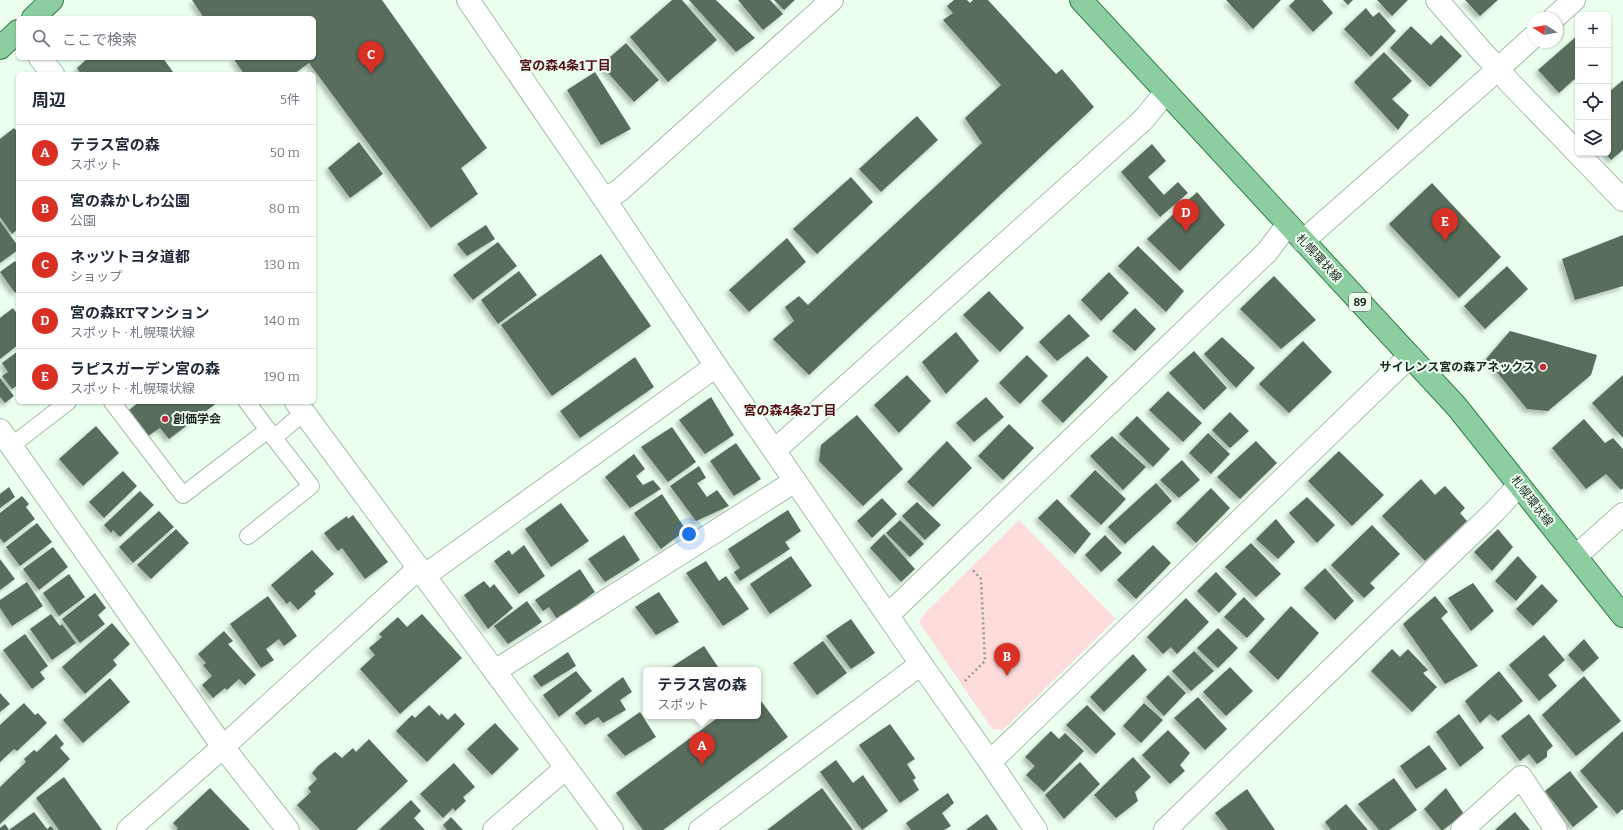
<!DOCTYPE html>
<html lang="ja">
<meta charset="utf-8">
<style>
:root{--surface:#fff;--page:#f2f2f3;--text:#1f2937;--muted:#747a83;--line:#e0e1e3;--accent:#d93025}
body{margin:0;font-family:Bitter,"Noto Sans JP",serif;background:var(--page);color:var(--text)}
.controls{position:absolute;right:12px;top:12px;display:grid;overflow:hidden;border-radius:6px;box-shadow:0 1px 3px #0004}
.controls button{width:36px;height:36px;display:grid;place-items:center;padding:0;border:0;border-bottom:1px solid var(--line);background:var(--surface);color:var(--text);font:20px sans-serif}
.compass{position:absolute;left:1527px;top:12px;width:36px;height:36px;border-radius:50%;background:var(--surface);box-shadow:0 1px 3px #0004;rotate:281deg}
.you{position:absolute;left:689px;top:534px;width:14px;height:14px;margin:-10px;border:3px solid #fff;border-radius:50%;background:#1a73e8;box-shadow:0 0 0 6px #1a73e833}
.badge{display:grid;place-items:center;width:26px;height:26px;border-radius:50%;background:var(--accent);color:#fff;font-size:13px;font-weight:700}
.pin{position:absolute;translate:-50% -33px;filter:drop-shadow(0 1px 2px #0008)}
.pin::after{content:'';position:absolute;top:21px;width:14px;height:12px;background:inherit;clip-path:polygon(0 0,100% 0,50% 100%)}
.popup{position:absolute;left:643px;top:667px;width:118px;height:52px;box-sizing:border-box;display:grid;place-content:center;border-radius:6px;background:var(--surface);filter:drop-shadow(0 1px 3px #0005);font-size:13px;white-space:nowrap;color:var(--muted)}
.popup b{font-size:15px;color:var(--text)}
.popup::after{content:'';position:absolute;left:50%;top:100%;margin-left:-8px;border:8px solid transparent;border-top-color:var(--surface)}
.list{margin:0;padding:0;list-style:none}
h2{display:flex;justify-content:space-between;align-items:center;height:52px;margin:0;padding:0 16px;font-size:17px}
h2 small{font-size:13px;font-weight:400;color:var(--muted)}
.list li{display:grid;grid-template-columns:26px 1fr auto;gap:12px;align-items:center;box-sizing:border-box;height:56px;padding:0 16px;border-top:1px solid var(--line)}
.list b{display:block;font-size:15px;white-space:nowrap}
.list p{margin:0;font-size:13px;white-space:nowrap;color:var(--muted)}
.list em{font-size:13px;font-style:normal;color:var(--muted)}
.icon{flex:none;width:22px;height:22px;fill:none;stroke:currentColor;stroke-width:2;stroke-linecap:round;stroke-linejoin:round}
.map{position:relative;flex:none;width:1623px;height:830px;overflow:hidden}
.search{position:absolute;background:var(--surface);box-shadow:0 1px 3px #0004;left:16px;top:16px;width:300px;height:44px;display:flex;align-items:center;gap:10px;box-sizing:border-box;padding:0 14px;border-radius:6px;color:var(--muted);font-size:15px}
.panel{position:absolute;background:var(--surface);box-shadow:0 1px 3px #0004;left:16px;top:72px;width:300px;height:332px;border-radius:6px}
.map>svg:first-child{display:block}
</style>
<div class="map">
<svg width="1623" height="830" viewBox="0 0 1623 830">
<defs>
<filter id="shadow"><feDropShadow dx="-3.5" dy="3.5" stdDeviation="2" flood-color="#0004"/></filter>
</defs>
<rect width="100%" height="100%" fill="#ecffef"/>
<path fill="#fedcdb" d="M1019 520 1116 619 1003 730 992 729 919 622 925 613Z"/>
<g fill="#586d5c" filter="url(#shadow)">
<path d="M192 0H382L487 148 461 168 478 194 431 228 309 63 294 74H244L233 58H314V18H204Z"/>
<path d="M672 0H682L717 40 668 82 630 37Z"/>
<path d="M689 0H716L755 38 736 52Z"/>
<path d="M738 0H770L783 14 763 30Z"/>
<path d="M774 0H795L784 10Z"/>
<path d="M954 0H967L970 3 973 0H988L1056 74 1062 69 1094 107 809 375 773 339 794 321 785 307 799 296 808 305 982 143 965 118 1001 85 943 20 953 13 947 6Z"/>
<path d="M1226 0H1281L1253 29Z"/>
<path d="M1295 0H1322L1333 13 1313 32 1289 6Z"/>
<path d="M1343 0H1353L1348 5Z"/>
<path d="M1377 0H1408L1392 16Z"/>
<path d="M1465 0H1498L1480 16Z"/>
<path d="M1366 8 1373 17 1379 12 1396 31 1371 57 1344 29Z"/>
<path d="M1411 26 1431 45 1441 35 1462 56 1430 87 1390 48Z"/>
<path d="M1578 35V76L1559 93 1538 70Z"/>
<path d="M626 43 659 80 634 102 601 65Z"/>
<path d="M1384 52 1412 81 1392 99 1409 115 1398 130 1354 82Z"/>
<path d="M88 58H163L173 72 171 74H81L77 68Z"/>
<path d="M595 72 631 129 601 145 567 90Z"/>
<path d="M1623 80V150L1611 160 1605 153H1608V93Z"/>
<path d="M917 116 938 140 881 192 859 169Z"/>
<path d="M14 128 18 133V229L12 234 0 217V139Z"/>
<path d="M359 142 383 174 350 198 328 168Z"/>
<path d="M1152 144 1166 161 1148 177 1164 195 1178 182 1188 193 1160 217 1121 172Z"/>
<path d="M851 177 873 202 817 254 793 229Z"/>
<path d="M1432 183 1501 257 1459 298 1389 224Z"/>
<path d="M1197 192 1225 225 1180 271 1147 239Z"/>
<path d="M0 221 18 246V250L0 263Z"/>
<path d="M486 225 495 239 467 256 457 244Z"/>
<path d="M1623 235V286L1575 300 1562 259Z"/>
<path d="M787 238 806 262 749 312 729 290Z"/>
<path d="M498 242 517 266 473 300 453 275Z"/>
<path d="M1138 246 1184 291 1166 312 1118 266Z"/>
<path d="M601 254 651 326 552 396 501 325Z"/>
<path d="M15 261 18 265V290L15 293 0 272Z"/>
<path d="M1507 266 1528 289 1485 329 1464 306Z"/>
<path d="M519 271 537 295 498 324 481 300Z"/>
<path d="M1109 272 1129 293 1101 321 1081 300Z"/>
<path d="M1274 276 1316 320 1281 349 1240 309Z"/>
<path d="M989 291 1024 328 1000 352 963 315Z"/>
<path d="M13 308 18 315V345L0 359V318Z"/>
<path d="M1135 308 1156 329 1135 351 1112 331Z"/>
<path d="M1069 314 1090 336 1057 361 1039 342Z"/>
<path d="M1510 331 1597 355 1591 375 1548 411 1527 409 1486 359Z"/>
<path d="M956 332 979 361 946 394 922 362Z"/>
<path d="M1222 337 1255 368 1236 388 1204 354Z"/>
<path d="M1303 341 1332 372 1289 413 1259 384Z"/>
<path d="M18 351V385L12 389 2 376 8 372 2 363Z"/>
<path d="M1194 351 1227 388 1204 410 1169 373Z"/>
<path d="M1027 355 1048 376 1020 404 999 383Z"/>
<path d="M1087 356 1108 377 1063 423 1041 401Z"/>
<path d="M635 357 654 387 580 438 560 411Z"/>
<path d="M907 375 931 401 899 433 874 405Z"/>
<path d="M1623 375V438L1592 403Z"/>
<path d="M0 378 14 396 5 403 0 397Z"/>
<path d="M1168 391 1202 423 1183 442 1149 410Z"/>
<path d="M711 397 734 435 705 454 679 420Z"/>
<path d="M986 397 1004 417 974 442 956 423Z"/>
<path d="M139 402H218L169 439 160 428 148 436 129 410Z"/>
<path d="M1230 412 1249 431 1230 448 1212 430Z"/>
<path d="M857 415 903 469 863 506 819 461 821 445Z"/>
<path d="M1137 416 1170 449 1153 467 1119 434Z"/>
<path d="M1584 419 1605 443 1613 438 1623 449V488L1621 490 1606 474 1586 489 1552 448Z"/>
<path d="M1009 424 1034 448 1003 480 978 456Z"/>
<path d="M96 426 119 453 83 486 59 459Z"/>
<path d="M672 427 696 462 668 482 641 447Z"/>
<path d="M1208 433 1230 454 1211 474 1189 453Z"/>
<path d="M1112 436 1146 467 1123 490 1090 456Z"/>
<path d="M947 441 972 468 933 507 907 482Z"/>
<path d="M1256 441 1277 463 1240 499 1217 477Z"/>
<path d="M736 443 761 479 734 496 710 461Z"/>
<path d="M1339 451 1384 495 1352 526 1308 481Z"/>
<path d="M634 454 645 469 636 476 643 485 653 480 661 489 630 508 605 477Z"/>
<path d="M1182 460 1200 480 1179 498 1160 480Z"/>
<path d="M699 466 706 478 697 483 707 497 717 490 729 506 696 521 670 486Z"/>
<path d="M1095 470 1126 499 1101 525 1070 496Z"/>
<path d="M123 471 137 486 104 518 89 502Z"/>
<path d="M1421 479 1435 495 1445 486 1465 508 1460 513 1467 521 1425 561 1382 516Z"/>
<path d="M1156 483 1172 501 1125 544 1108 527Z"/>
<path d="M9 487 15 497 0 508V494Z"/>
<path d="M1211 488 1230 508 1196 543 1176 523Z"/>
<path d="M140 491 154 505 120 537 113 530 111 533 104 525Z"/>
<path d="M662 494 686 530 661 549 634 513Z"/>
<path d="M22 496 29 504 26 507 35 519 4 543 0 538V513Z"/>
<path d="M1307 497 1335 525 1317 543 1289 513Z"/>
<path d="M882 498 897 514 872 538 857 521Z"/>
<path d="M1057 499 1091 534 1075 554 1038 518Z"/>
<path d="M917 502 941 525 925 540 902 516Z"/>
<path d="M561 503 589 541 551 567 525 529Z"/>
<path d="M788 510 801 531 785 542 790 549 740 581 734 572 740 568 728 549Z"/>
<path d="M159 511 174 527 133 563 119 547Z"/>
<path d="M353 515 388 562 365 579 342 548 338 551 324 533 347 516 348 519Z"/>
<path d="M1276 519 1295 542 1278 559 1256 539Z"/>
<path d="M900 520 924 544 910 557 886 533Z"/>
<path d="M37 523 52 542 20 566 6 547Z"/>
<path d="M1372 525 1400 554 1370 583 1375 588 1364 598 1331 565Z"/>
<path d="M176 529 189 543 151 579 137 565Z"/>
<path d="M1498 529 1513 547 1492 571 1474 552Z"/>
<path d="M884 534 915 569 901 582 870 548Z"/>
<path d="M624 535 640 560 605 582 588 559Z"/>
<path d="M1105 535 1122 553 1101 572 1085 555Z"/>
<path d="M1251 543 1281 574 1256 597 1225 567Z"/>
<path d="M524 545 545 576 519 594 494 561 509 550 512 555Z"/>
<path d="M1153 545 1171 563 1136 599 1117 580Z"/>
<path d="M53 547 68 567 39 590 23 569Z"/>
<path d="M312 550 334 574 314 591 316 594 298 610 290 601 287 604 271 585Z"/>
<path d="M791 556 812 586 770 614 750 584Z"/>
<path d="M1518 556 1537 577 1516 601 1495 581Z"/>
<path d="M0 559 15 579 0 590Z"/>
<path d="M706 561 719 581 726 576 749 609 723 626 686 573Z"/>
<path d="M1325 568 1354 601 1335 620 1304 588Z"/>
<path d="M580 569 595 592 557 619 549 607 543 611 535 600Z"/>
<path d="M1216 572 1237 594 1219 613 1197 591Z"/>
<path d="M69 574 85 597 59 616 43 593Z"/>
<path d="M484 581 490 588 494 584 513 608 488 629 464 595Z"/>
<path d="M27 582 43 606 12 626 0 608V600Z"/>
<path d="M1473 583 1494 611 1471 631 1448 598Z"/>
<path d="M1542 584 1558 601 1533 626 1516 609Z"/>
<path d="M659 592 679 622 656 635 635 607Z"/>
<path d="M95 593 106 608 98 615 105 624 80 643 62 619Z"/>
<path d="M268 596 297 636 284 646 279 639 266 649 274 660 261 668 230 624Z"/>
<path d="M1435 596 1448 612 1441 618 1478 666 1445 684 1403 624Z"/>
<path d="M1244 597 1265 619 1247 638 1224 617Z"/>
<path d="M1186 598 1209 622 1177 654 1171 647 1163 654 1147 637Z"/>
<path d="M527 601 542 622 508 644 494 626Z"/>
<path d="M1291 606 1319 633 1278 680 1249 652Z"/>
<path d="M51 614 60 626 62 624 76 643 52 660 30 629Z"/>
<path d="M422 614 462 658 400 714 360 669 375 655 369 648 382 637 379 634 398 617 407 627Z"/>
<path d="M851 619 875 653 851 669 826 636Z"/>
<path d="M112 623 130 644 113 660 117 665 85 694 62 667Z"/>
<path d="M1218 628 1238 648 1218 668 1197 648Z"/>
<path d="M224 631 233 641 228 644 256 675 245 685 239 679 227 690 225 688 213 698 202 685 212 676 203 665 206 663 198 654Z"/>
<path d="M25 634 48 666 40 672 45 679 32 689 3 650Z"/>
<path d="M1544 635 1565 660 1548 675 1557 686 1539 701 1509 665Z"/>
<path d="M1584 639 1599 658 1583 672 1568 655Z"/>
<path d="M823 641 847 673 817 695 793 663Z"/>
<path d="M704 646 720 670H667Z"/>
<path d="M1392 649 1400 657 1408 649 1428 670 1423 673 1437 687 1412 712 1371 671Z"/>
<path d="M1194 651 1214 671 1191 691 1172 671Z"/>
<path d="M568 652 576 666 541 687 533 676Z"/>
<path d="M1133 654 1147 670 1104 712 1090 697Z"/>
<path d="M1230 667 1253 691 1226 716 1203 692Z"/>
<path d="M576 671 592 691 559 717 543 695Z"/>
<path d="M1499 671 1523 701 1498 721 1490 714 1480 723 1465 701Z"/>
<path d="M1168 675 1186 693 1164 716 1146 697Z"/>
<path d="M1584 676 1621 721 1576 756 1542 715Z"/>
<path d="M623 677 632 692 620 700 626 710 603 723 598 717 585 725 575 713Z"/>
<path d="M110 678 130 702 83 743 63 720Z"/>
<path d="M0 693 10 704 0 712Z"/>
<path d="M758 697 788 737 663 830H643L616 793 720 716H758Z"/>
<path d="M1198 697 1227 729 1205 750 1174 718Z"/>
<path d="M24 703 35 715 38 713 47 723 17 751 14 749 0 762V725Z"/>
<path d="M1144 703 1163 720 1141 743 1123 726Z"/>
<path d="M429 705 440 716 441 713 448 720 455 713 465 724 427 762 396 731 412 715 415 718Z"/>
<path d="M1087 705 1116 734 1096 754 1066 725Z"/>
<path d="M640 712 656 737 625 756 607 735Z"/>
<path d="M1459 714 1484 748 1460 767 1436 732Z"/>
<path d="M1529 714 1553 746 1547 751V757L1537 764 1529 754 1520 761 1501 736Z"/>
<path d="M495 723 519 749 492 775 467 749Z"/>
<path d="M890 724 915 759 907 764 916 778 913 780 919 790 900 803 859 745Z"/>
<path d="M1168 730 1190 753 1180 765 1185 771 1170 784 1142 755Z"/>
<path d="M1051 731 1059 739 1065 733 1084 751 1044 792 1026 775 1035 766 1025 757Z"/>
<path d="M1623 731V809L1617 814 1580 771Z"/>
<path d="M56 734 64 744 60 748 70 759 0 824V787L26 762 24 759 34 750 37 752Z"/>
<path d="M369 739 408 781 356 830H320L297 805 311 792 308 788 317 779 312 773 318 766 335 752 342 758 353 748 356 752Z"/>
<path d="M1429 745 1447 769 1416 789 1400 766Z"/>
<path d="M1133 757 1151 777 1135 792 1138 801 1116 818 1094 795Z"/>
<path d="M836 760 853 783 863 775 888 811 862 830 820 772Z"/>
<path d="M1080 762 1100 784 1064 819 1045 795Z"/>
<path d="M454 763 475 787 463 797 466 801 455 811 453 808 443 818 420 794Z"/>
<path d="M1570 771 1598 807 1573 827 1545 791Z"/>
<path d="M64 777 102 830H59L36 798Z"/>
<path d="M1394 778 1417 810 1389 830H1379L1358 804Z"/>
<path d="M210 788 250 830H176L178 828 173 823Z"/>
<path d="M822 788 853 830H767Z"/>
<path d="M1446 788 1464 814 1443 830H1441L1424 809Z"/>
<path d="M1247 789 1275 830H1228L1215 813Z"/>
<path d="M948 793 954 803 942 813 951 826 944 830H911L906 823Z"/>
<path d="M411 800 421 811 414 818 425 830H379Z"/>
<path d="M1346 804 1368 830H1331L1325 822Z"/>
<path d="M34 812 47 829 51 826 54 830H0V828L5 824 9 830Z"/>
<path d="M1515 812 1530 830H1495Z"/>
<path d="M987 814 998 830H966Z"/>
<path d="M451 817 463 830H447L443 825Z"/>
</g>
<g fill="none" stroke-linecap="round" stroke-linejoin="round">
<defs>
<g id="service">
<path d="M112 402 183 495 268 430 311 486 248 536"/>
<path d="M247 402 268 430"/>
<path d="M274 438 303 413"/>
<path d="M11 446 68 402"/>
</g>
<g id="minor">
<path d="M468 0 605 200 716 366 921 664 990 762 1036 830"/>
<path d="M1437 0 1484 54 1499 69 1509 82 1623 200"/>
<path d="M1554 18 1574 0"/>
<path d="M40 58 53 74"/>
<path d="M605 200 620 190 832 0"/>
<path d="M1303 241 1487 79 1533 37"/>
<path d="M296 402 612 830"/>
<path d="M0 430 223 747 288 830"/>
<path d="M775 450 1143 120 1166 92"/>
<path d="M1576 556 1623 514"/>
<path d="M424 576 716 366"/>
<path d="M888 615 1267 252 1288 224"/>
<path d="M495 671 795 481"/>
<path d="M990 762 1410 356"/>
<path d="M128 830 223 747 419 568"/>
<path d="M494 830 566 768"/>
<path d="M700 830 921 664"/>
<path d="M1165 830 1496 510 1519 485"/>
<path d="M1462 830 1521 777 1556 830"/>
</g>
<g id="primary">
<path d="M1081 0 1457 407 1623 616"/>
<path d="M33 18 52 0"/>
<path d="M0 48 18 31"/>
</g>
</defs>
<use href="#service" stroke="#a6bdaa" stroke-width="18"/>
<use href="#minor" stroke="#a6bdaa" stroke-width="24"/>
<use href="#primary" stroke="#337d49" stroke-width="24"/>
<path stroke="#8d9c90" stroke-width="2.5" stroke-dasharray="2 3" stroke-linecap="butt" d="M965 681 985 661 981 579 972 569"/>
<use href="#service" stroke="#fff" stroke-width="16"/>
<use href="#minor" stroke="#fff" stroke-width="22"/>
<use href="#primary" stroke="#8ccea0" stroke-width="22"/>
</g>
<g fill="#bd2d40" stroke="#ecffef" stroke-width="1.5">
<circle cx="1543" cy="367" r="4"/>
<circle cx="165" cy="419" r="4"/>
</g>
<g text-anchor="middle" dominant-baseline="central" stroke-width="4" stroke-linejoin="round" paint-order="stroke">
<rect fill="#ecffef" stroke="#5a665d" stroke-width="1" x="1349" y="293" width="22" height="18" rx="3"/>
<g font-size="11" font-weight="bold" fill="#1c251e">
<text x="1360" y="302">89</text>
</g>
<g font-size="12" fill="#1c251e" stroke="#ecffef">
<text transform="translate(1319 258) rotate(47)">札幌環状線</text>
<text transform="translate(1532 501) rotate(52)">札幌環状線</text>
</g>
<g font-size="12" font-weight="bold" fill="#1c251e" stroke="#ecffef" text-anchor="end">
<text x="1535" y="367">サイレンス宮の森アネックス</text>
<text x="173" y="419" text-anchor="start">創価学会</text>
</g>
<g font-size="13" font-weight="bold" fill="#540f18" stroke="#ecffef">
<text x="565" y="65">宮の森4条1丁目</text>
<text x="790" y="410">宮の森4条2丁目</text>
</g>
</g>
</svg>
<div class="controls">
<button>+</button>
<button>−</button>
<button><svg class="icon" aria-label="locate" viewBox="0 0 24 24"><circle cx="12" cy="12" r="6"/><path d="M12 2v4M12 18v4M2 12h4M18 12h4"/></svg></button>
<button><svg class="icon" aria-label="layers" viewBox="0 0 24 24"><path d="M12 4l9 5-9 5-9-5zM3 14l9 5 9-5"/></svg></button>
</div>
<svg class="compass" viewBox="-18 -18 36 36"><path d="M0-13l5 13h-10z" fill="#e53935"/><path d="M0 13l5-13h-10z" fill="#747a83"/></svg>
<div class="you"></div>
<div class="pin badge" style="left:702px;top:765px">A</div>
<div class="popup"><b>テラス宮の森</b>スポット</div>
<div class="pin badge" style="left:1007px;top:676px">B</div>
<div class="pin badge" style="left:371px;top:74px">C</div>
<div class="pin badge" style="left:1186px;top:232px">D</div>
<div class="pin badge" style="left:1445px;top:241px">E</div>
<div class="search"><svg class="icon" aria-label="search" viewBox="0 0 24 24"><circle cx="10" cy="10" r="6"/><path d="M15 15l6 6"/></svg>ここで検索</div>
<section class="panel">
<h2>周辺<small>5件</small></h2>
<ul class="list">
<li><span class="badge">A</span><div><b>テラス宮の森</b><p>スポット</p></div><em>50 m</em></li>
<li><span class="badge">B</span><div><b>宮の森かしわ公園</b><p>公園</p></div><em>80 m</em></li>
<li><span class="badge">C</span><div><b>ネッツトヨタ道都</b><p>ショップ</p></div><em>130 m</em></li>
<li><span class="badge">D</span><div><b>宮の森KTマンション</b><p>スポット · 札幌環状線</p></div><em>140 m</em></li>
<li><span class="badge">E</span><div><b>ラピスガーデン宮の森</b><p>スポット · 札幌環状線</p></div><em>190 m</em></li>
</ul>
</section>
</div>
